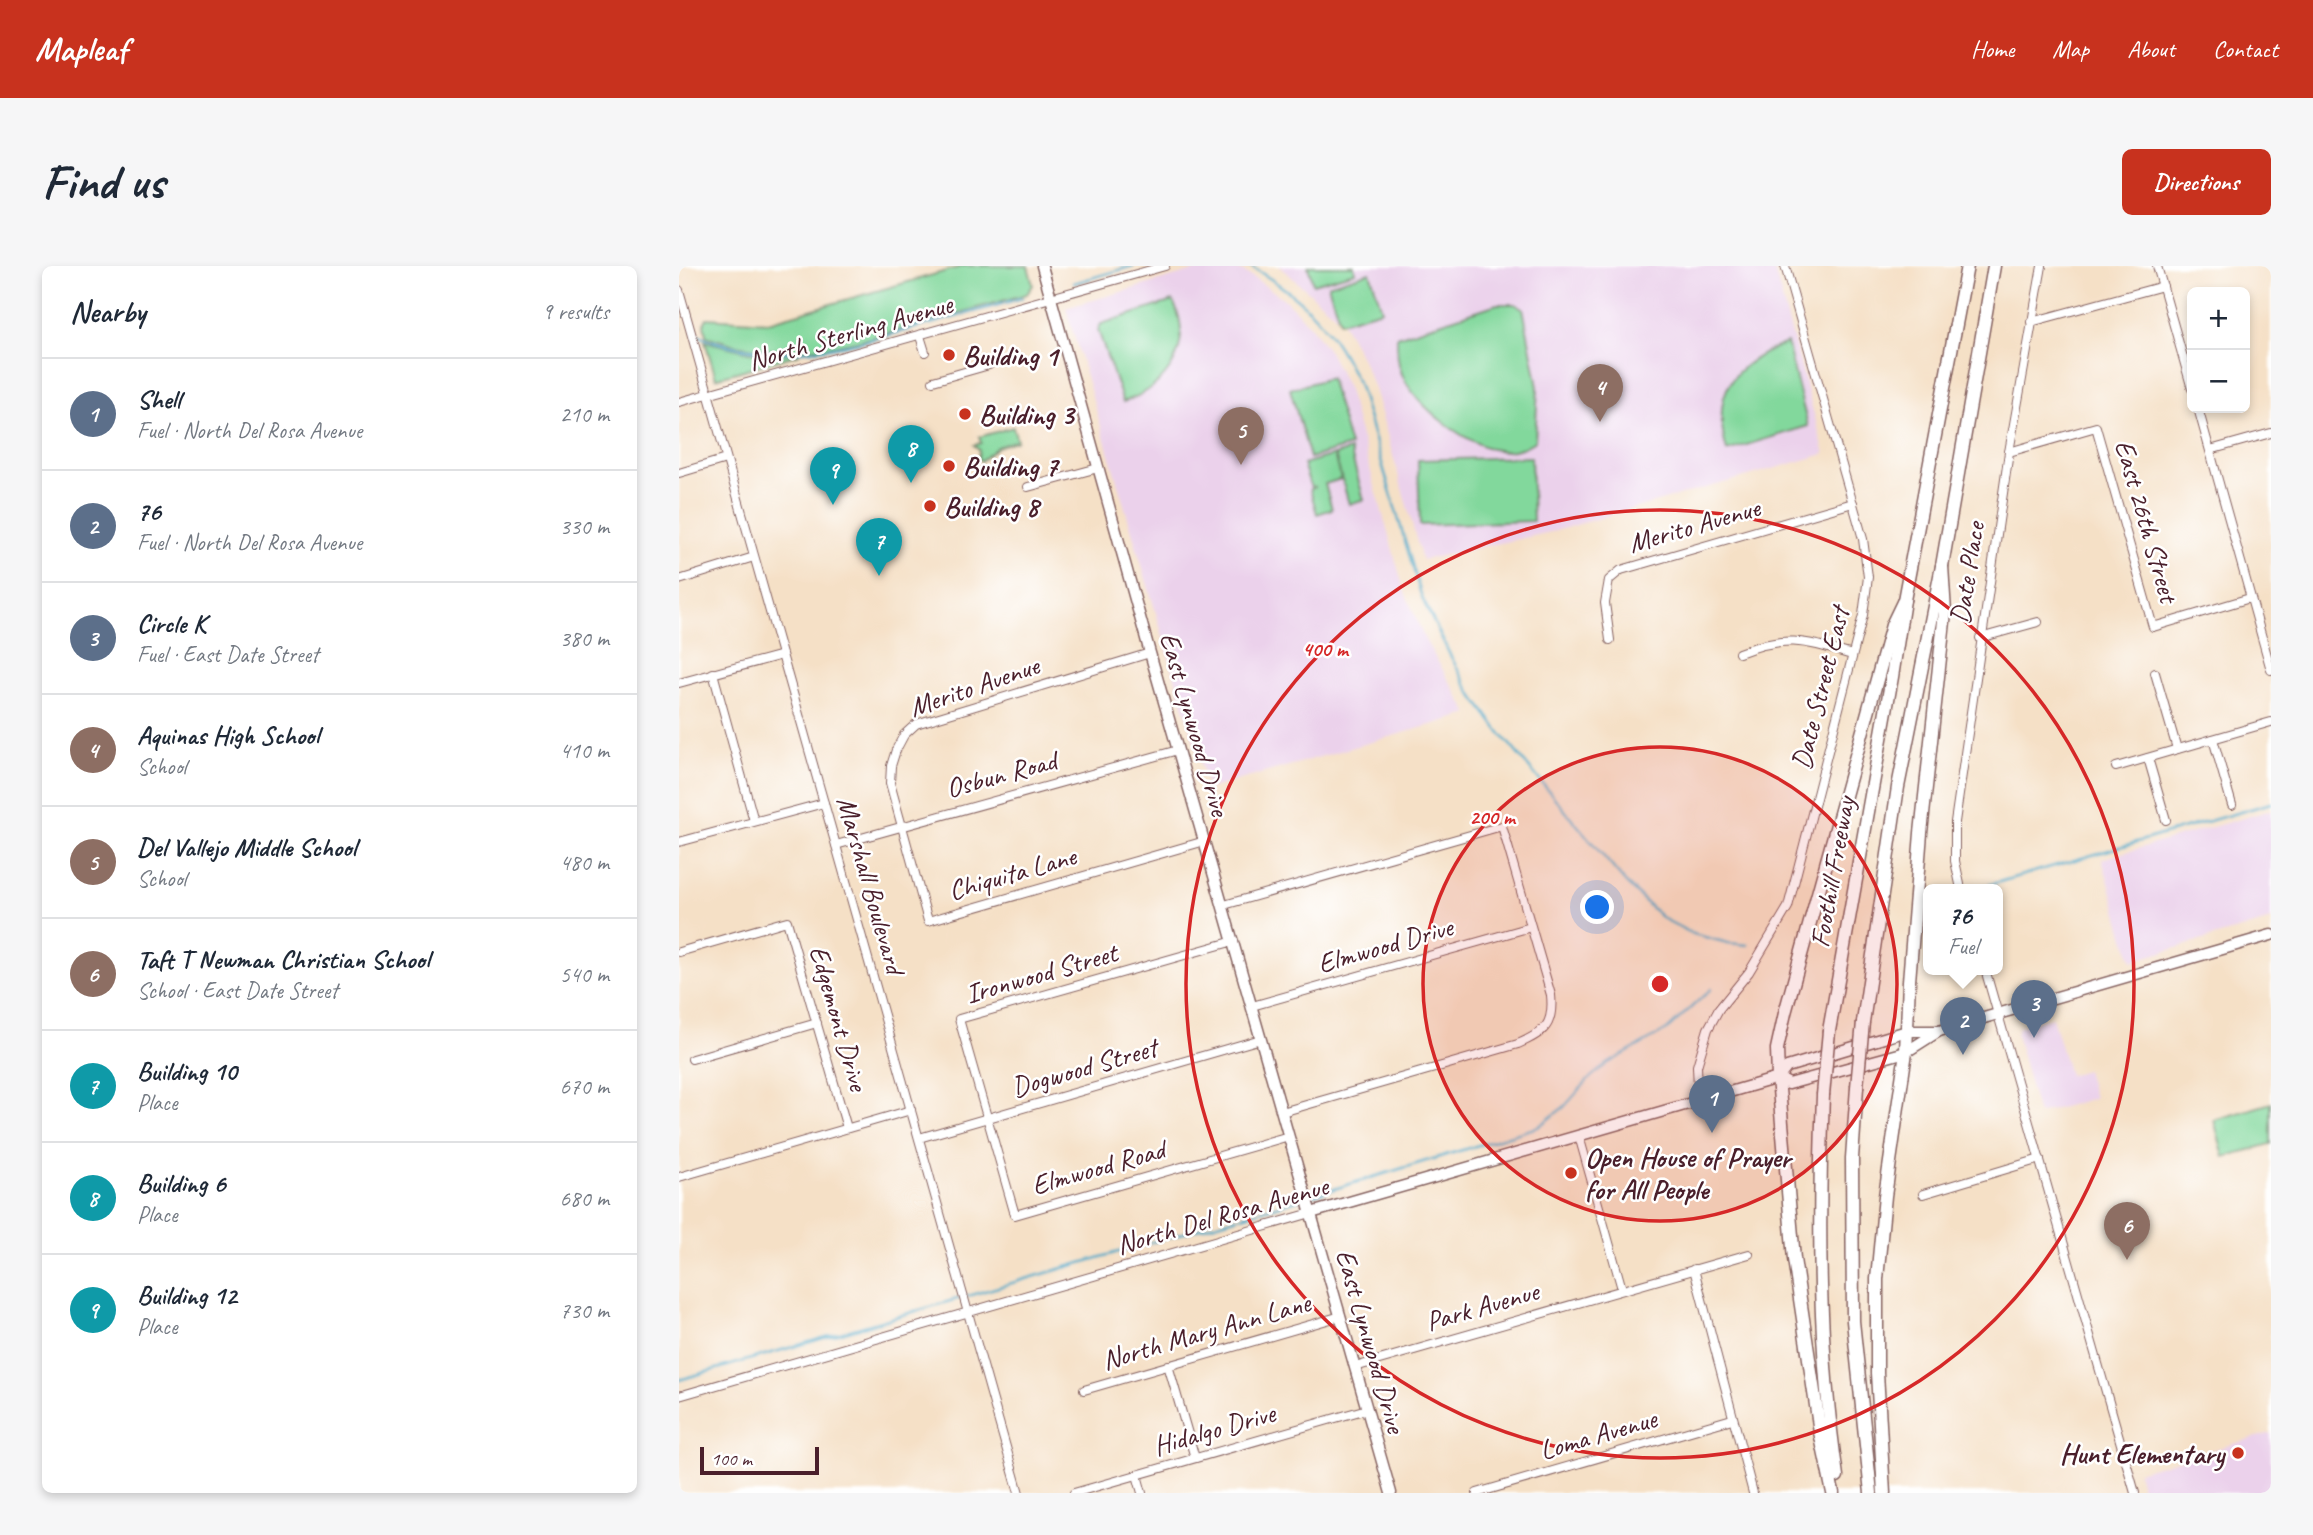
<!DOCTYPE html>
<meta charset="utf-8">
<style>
:root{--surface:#fff;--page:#f6f6f7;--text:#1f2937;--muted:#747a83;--line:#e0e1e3;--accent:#c8321e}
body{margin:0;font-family:Caveat,sans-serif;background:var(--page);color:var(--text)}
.controls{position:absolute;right:21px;top:21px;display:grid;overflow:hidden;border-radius:10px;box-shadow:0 4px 10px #0003}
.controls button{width:63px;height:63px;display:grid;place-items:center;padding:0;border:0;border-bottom:2px solid var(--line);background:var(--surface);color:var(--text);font:35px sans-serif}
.scale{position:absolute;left:21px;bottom:18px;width:119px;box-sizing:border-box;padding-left:7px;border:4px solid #4a1f2b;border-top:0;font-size:19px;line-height:24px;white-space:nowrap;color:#4a1f2b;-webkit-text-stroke:5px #fff;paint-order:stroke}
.you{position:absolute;left:919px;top:642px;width:24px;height:24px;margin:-18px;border:5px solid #fff;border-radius:50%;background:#1a73e8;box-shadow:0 0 0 10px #1a73e833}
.badge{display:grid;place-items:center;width:46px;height:46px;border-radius:50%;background:var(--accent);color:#fff;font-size:23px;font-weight:700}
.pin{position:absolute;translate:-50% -58px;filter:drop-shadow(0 2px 4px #0008)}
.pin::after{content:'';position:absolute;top:37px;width:24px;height:21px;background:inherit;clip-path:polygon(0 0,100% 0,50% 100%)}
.popup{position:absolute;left:1244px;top:618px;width:80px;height:91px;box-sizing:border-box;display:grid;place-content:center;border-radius:10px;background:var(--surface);filter:drop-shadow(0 2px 5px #0005);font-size:23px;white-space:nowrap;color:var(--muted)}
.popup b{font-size:26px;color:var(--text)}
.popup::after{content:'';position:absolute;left:50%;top:100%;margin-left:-14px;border:14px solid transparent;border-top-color:var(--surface)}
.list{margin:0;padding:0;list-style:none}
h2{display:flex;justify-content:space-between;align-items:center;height:91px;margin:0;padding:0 28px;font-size:30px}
h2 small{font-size:23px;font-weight:400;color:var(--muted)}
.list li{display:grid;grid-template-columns:46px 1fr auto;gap:21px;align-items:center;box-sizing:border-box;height:112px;padding:0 28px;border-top:2px solid var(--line)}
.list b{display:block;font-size:26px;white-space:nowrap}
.list p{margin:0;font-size:23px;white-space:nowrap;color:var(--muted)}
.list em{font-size:23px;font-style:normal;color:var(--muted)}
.map{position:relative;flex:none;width:1592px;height:1227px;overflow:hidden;border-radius:10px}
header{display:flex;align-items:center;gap:42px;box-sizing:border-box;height:98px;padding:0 35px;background:var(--accent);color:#fff}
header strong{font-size:33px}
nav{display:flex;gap:38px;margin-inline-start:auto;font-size:24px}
.intro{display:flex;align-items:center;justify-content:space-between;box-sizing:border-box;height:168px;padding:0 42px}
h1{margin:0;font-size:49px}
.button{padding:18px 32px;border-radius:10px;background:var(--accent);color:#fff;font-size:24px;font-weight:700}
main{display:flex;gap:42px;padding:0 42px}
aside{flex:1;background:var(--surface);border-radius:10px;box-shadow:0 4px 10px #0003}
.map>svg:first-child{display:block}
</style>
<header>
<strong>Mapleaf</strong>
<nav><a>Home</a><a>Map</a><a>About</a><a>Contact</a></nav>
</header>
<div class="intro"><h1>Find us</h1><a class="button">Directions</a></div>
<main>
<aside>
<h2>Nearby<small>9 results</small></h2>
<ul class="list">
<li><span class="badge" style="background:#5c6f8a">1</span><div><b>Shell</b><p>Fuel · North Del Rosa Avenue</p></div><em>210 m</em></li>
<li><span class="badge" style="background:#5c6f8a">2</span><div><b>76</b><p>Fuel · North Del Rosa Avenue</p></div><em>330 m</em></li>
<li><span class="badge" style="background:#5c6f8a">3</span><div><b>Circle K</b><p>Fuel · East Date Street</p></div><em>380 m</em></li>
<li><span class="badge" style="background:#8d6e63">4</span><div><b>Aquinas High School</b><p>School</p></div><em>410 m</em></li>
<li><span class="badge" style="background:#8d6e63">5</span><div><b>Del Vallejo Middle School</b><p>School</p></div><em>480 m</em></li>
<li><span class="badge" style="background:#8d6e63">6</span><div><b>Taft T Newman Christian School</b><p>School · East Date Street</p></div><em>540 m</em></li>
<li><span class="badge" style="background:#0f9aa8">7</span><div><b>Building 10</b><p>Place</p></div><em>670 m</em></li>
<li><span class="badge" style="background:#0f9aa8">8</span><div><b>Building 6</b><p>Place</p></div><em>680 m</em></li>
<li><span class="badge" style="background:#0f9aa8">9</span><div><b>Building 12</b><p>Place</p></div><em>730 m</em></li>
</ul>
</aside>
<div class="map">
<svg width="1592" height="1227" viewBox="0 0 1592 1227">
<rect width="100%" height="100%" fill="#fff"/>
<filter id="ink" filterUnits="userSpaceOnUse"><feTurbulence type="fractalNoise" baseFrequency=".0143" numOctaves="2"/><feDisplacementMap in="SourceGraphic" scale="14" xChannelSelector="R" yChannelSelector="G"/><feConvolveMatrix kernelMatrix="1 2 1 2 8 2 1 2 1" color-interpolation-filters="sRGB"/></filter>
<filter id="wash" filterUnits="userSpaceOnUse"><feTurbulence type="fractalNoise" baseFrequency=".00686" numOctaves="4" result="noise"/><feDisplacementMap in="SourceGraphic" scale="28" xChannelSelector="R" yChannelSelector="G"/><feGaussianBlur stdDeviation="1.57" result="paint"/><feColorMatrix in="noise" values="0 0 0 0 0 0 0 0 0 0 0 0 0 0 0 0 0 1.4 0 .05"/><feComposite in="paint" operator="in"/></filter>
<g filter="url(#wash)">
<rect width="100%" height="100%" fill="#f5e0c6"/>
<g fill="#ebd1eb">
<path d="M532 0 555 1 574 11 605 33 629 57 651 87 669 124 725 324 746 374 790 448 529 523 387 42Z"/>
<path d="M600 0H1094L1146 188 872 266 743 294 696 125 682 91 663 55Z"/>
<path d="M1592 544V654L1453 695 1423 593Z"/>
<path d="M1373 751 1390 809 1407 804 1415 832 1359 848 1337 768 1340 761Z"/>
<path d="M1592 1167V1227H1464L1458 1206Z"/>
</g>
<g fill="#82d89c" stroke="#667c64" stroke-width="2">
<path d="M285 0H349L354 19 348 28 192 72 145 82 90 84 56 79 27 70 25 58 28 52 89 56Z"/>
<path d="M629 0H675L676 6 634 18Z"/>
<path d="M691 6 703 44 661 56 649 19Z"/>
<path d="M494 35C516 80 489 121 444 136L419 64 422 58Z"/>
<path d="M818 38H836L844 42 859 121 856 175C846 181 838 185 826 185 792 184 735 139 723 108 718 96 718 84 718 71Z"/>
<path d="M26 75 70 86 121 88 37 112Z"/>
<path d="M1108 77 1129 160 1048 185C1031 125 1054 98 1108 77Z"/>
<path d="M651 112 671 180 631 192 611 123Z"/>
<path d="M334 161 338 174 318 181 302 195 299 193 300 184 295 179 302 177 300 171Z"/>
<path d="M671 184 685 234 670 238 656 189Z"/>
<path d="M655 189 662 213 646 218 653 243 638 248 631 223 637 221 632 222 624 198Z"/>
<path d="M852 191 854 255 741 259 739 194Z"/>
<path d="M1592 837V878L1545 891 1535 854Z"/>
</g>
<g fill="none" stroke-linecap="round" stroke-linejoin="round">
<g stroke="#49a8c8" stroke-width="2.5">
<path d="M571 0C627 33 653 61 680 120L743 332 771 389 792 427 822 468 946 616 983 652 1014 668 1049 677 1069 679"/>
<path d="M395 17 454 0"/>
<path d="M0 62H2"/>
<path d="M18 69C92 100 165 83 239 61 274 52 308 42 343 32"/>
<path d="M1296 623 1592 537"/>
<path d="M632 930 859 861 885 841 912 811 928 798 988 764 1032 723"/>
<path d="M0 1114 625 932"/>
</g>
</g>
</g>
<g filter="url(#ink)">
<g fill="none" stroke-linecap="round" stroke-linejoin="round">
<defs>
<g id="minor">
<path d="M1478 0 1513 123"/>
<path d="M0 24 340 1227"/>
<path d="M1352 56 1484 20"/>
<path d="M241 70 246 86"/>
<path d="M254 115 310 99"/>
<path d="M0 136 486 0"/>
<path d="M1519 142 1592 404"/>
<path d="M1531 184 1592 167"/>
<path d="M1330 186 1417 161 1474 361 1571 332"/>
<path d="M0 207 47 193"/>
<path d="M349 221 419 202"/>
<path d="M0 314 75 291"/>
<path d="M1301 372 1359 356"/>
<path d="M931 374 926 337 930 314 942 304 1174 237"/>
<path d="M471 387 237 458 225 469 217 484 212 500 211 517 249 655 526 575"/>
<path d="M1060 387C1108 368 1126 375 1173 389"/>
<path d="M34 407 75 555"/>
<path d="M1476 407 1498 483"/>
<path d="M0 417 103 389"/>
<path d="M1534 473 1553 539"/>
<path d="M1469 492 1487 554"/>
<path d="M1437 501 1592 456"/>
<path d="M0 576 145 537"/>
<path d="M157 579 499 484"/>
<path d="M1282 623 1276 595V556L1330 186 1363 0"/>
<path d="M545 639 823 560 872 729C875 759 866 766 839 778L603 846"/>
<path d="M555 675 280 753 336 949 610 870"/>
<path d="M0 686 108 655 168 862"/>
<path d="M1306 703 1456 1227"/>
<path d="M573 740 852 661"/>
<path d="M13 793 138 757"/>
<path d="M1022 835 1019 821 1018 800 1029 763 1040 743 1070 706 1109 641 1184 349 1189 311 1184 273 1106 0"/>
<path d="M900 870 943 1023"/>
<path d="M240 872 582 773"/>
<path d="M0 911 232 844"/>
<path d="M1244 928 1361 893"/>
<path d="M1015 1003 1074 1227"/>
<path d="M489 1099 516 1192"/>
<path d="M676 1101 1070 988"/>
<path d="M405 1124 662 1050"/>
<path d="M0 1130 632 947"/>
<path d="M458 1209 463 1227"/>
<path d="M395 1227 688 1143"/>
<path d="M798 1227 1053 1153"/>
</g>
<g id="major">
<path d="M363 0 471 387 712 1227"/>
<path d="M1099 812 1110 818 1227 786 1260 765"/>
<path d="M632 947 1099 812 1108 801 1228 765H1260L1592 669"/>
</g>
<g id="highway">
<path d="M1184 756 1219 521 1263 300 1315 0"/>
<path d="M1150 765 1213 411 1225 334 1288 0"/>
<path d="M1178 821 1173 892 1174 1055 1192 1227"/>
<path d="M1144 829C1139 957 1139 1083 1158 1210"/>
<path d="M1154 1227 1141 1166 1115 993 1099 812 1098 783 1106 747 1213 359 1225 334"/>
<path d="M1205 1227 1198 1107V1013L1206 930 1227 786 1230 715 1242 567 1266 346 1263 300"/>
</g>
</defs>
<use href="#minor" stroke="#866361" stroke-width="10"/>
<use href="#major" stroke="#866361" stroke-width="13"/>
<use href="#highway" stroke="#866361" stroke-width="15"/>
<use href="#minor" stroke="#fff" stroke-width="8"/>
<use href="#major" stroke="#fff" stroke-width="10"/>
<use href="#highway" stroke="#fff" stroke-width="12"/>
<defs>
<g id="highway-bridge">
<path d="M1178 821 1184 756"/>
<path d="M1144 829 1150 765"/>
</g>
</defs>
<use href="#highway-bridge" stroke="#866361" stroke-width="15" stroke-linecap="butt"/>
<use href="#highway-bridge" stroke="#fff" stroke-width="12"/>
</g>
</g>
<circle cx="981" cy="718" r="237" fill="#d62828" fill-opacity=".12"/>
<g fill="none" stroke="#d62828" stroke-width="3.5">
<circle cx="981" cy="718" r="237"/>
<circle cx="981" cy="718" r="474"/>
</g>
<g fill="#c8321e" stroke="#fff" stroke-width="2.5">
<circle cx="270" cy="89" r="7"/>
<circle cx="286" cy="148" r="7"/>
<circle cx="270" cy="200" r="7"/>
<circle cx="251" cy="240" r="7"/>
<circle cx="892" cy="907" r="7"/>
<circle cx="1559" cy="1187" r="7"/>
</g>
<g text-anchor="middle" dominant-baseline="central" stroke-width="5" stroke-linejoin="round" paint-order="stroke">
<g font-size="28" fill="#4a1f2b" stroke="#fff">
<text transform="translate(171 66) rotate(-16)">North Sterling Avenue</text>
<text transform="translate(1468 255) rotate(74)">East 26th Street</text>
<text transform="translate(1015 259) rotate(-16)">Merito Avenue</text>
<text transform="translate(1288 307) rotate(-81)">Date Place</text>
<text transform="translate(295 420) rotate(-19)">Merito Avenue</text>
<text transform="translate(1141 422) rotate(-76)">Date Street East</text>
<text transform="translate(516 458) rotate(74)">East Lynwood Drive</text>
<text transform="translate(322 508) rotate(-15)">Osbun Road</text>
<text transform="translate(1153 606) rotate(-80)">Foothill Freeway</text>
<text transform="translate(333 607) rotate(-16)">Chiquita Lane</text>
<text transform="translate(192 619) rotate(74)">Marshall Boulevard</text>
<text transform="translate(706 679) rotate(-16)">Elmwood Drive</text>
<text transform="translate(362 707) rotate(-16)">Ironwood Street</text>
<text transform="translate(160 752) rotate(74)">Edgemont Drive</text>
<text transform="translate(405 801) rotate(-16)">Dogwood Street</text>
<text transform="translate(419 901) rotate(-16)">Elmwood Road</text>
<text transform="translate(543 949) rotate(-16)">North Del Rosa Avenue</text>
<text transform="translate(803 1040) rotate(-16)">Park Avenue</text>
<text transform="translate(527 1065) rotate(-16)">North Mary Ann Lane</text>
<text transform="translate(692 1075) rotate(74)">East Lynwood Drive</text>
<text transform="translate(535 1163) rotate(-16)">Hidalgo Drive</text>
<text transform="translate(919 1168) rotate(-16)">Loma Avenue</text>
</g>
<g font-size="28" font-weight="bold" fill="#4a1f2b" stroke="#fff" text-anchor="start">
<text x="284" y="89">Building 1</text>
<text x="300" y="148">Building 3</text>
<text x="284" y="200">Building 7</text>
<text x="265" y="240">Building 8</text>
<text x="906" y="891">Open House of Prayer<tspan x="906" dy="32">for All People</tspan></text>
<text x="1545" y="1187" text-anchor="end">Hunt Elementary</text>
</g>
</g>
<circle cx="981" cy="718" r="10" fill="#d62828" stroke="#fff" stroke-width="3.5"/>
<g font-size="21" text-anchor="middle" font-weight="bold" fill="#d62828" stroke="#fff" stroke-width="5" stroke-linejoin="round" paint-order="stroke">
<text x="646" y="390">400 m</text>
<text x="813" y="558">200 m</text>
</g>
</svg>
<div class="controls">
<button>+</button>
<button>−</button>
</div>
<div class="scale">100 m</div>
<div class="you"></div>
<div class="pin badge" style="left:1033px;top:867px;background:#5c6f8a">1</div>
<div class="pin badge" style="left:1284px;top:789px;background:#5c6f8a">2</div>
<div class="popup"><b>76</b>Fuel</div>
<div class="pin badge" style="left:1355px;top:772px;background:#5c6f8a">3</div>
<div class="pin badge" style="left:921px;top:156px;background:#8d6e63">4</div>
<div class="pin badge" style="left:562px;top:199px;background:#8d6e63">5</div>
<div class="pin badge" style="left:1448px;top:994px;background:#8d6e63">6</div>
<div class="pin badge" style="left:200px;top:310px;background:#0f9aa8">7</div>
<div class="pin badge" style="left:232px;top:217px;background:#0f9aa8">8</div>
<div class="pin badge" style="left:154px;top:239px;background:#0f9aa8">9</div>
</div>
</main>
